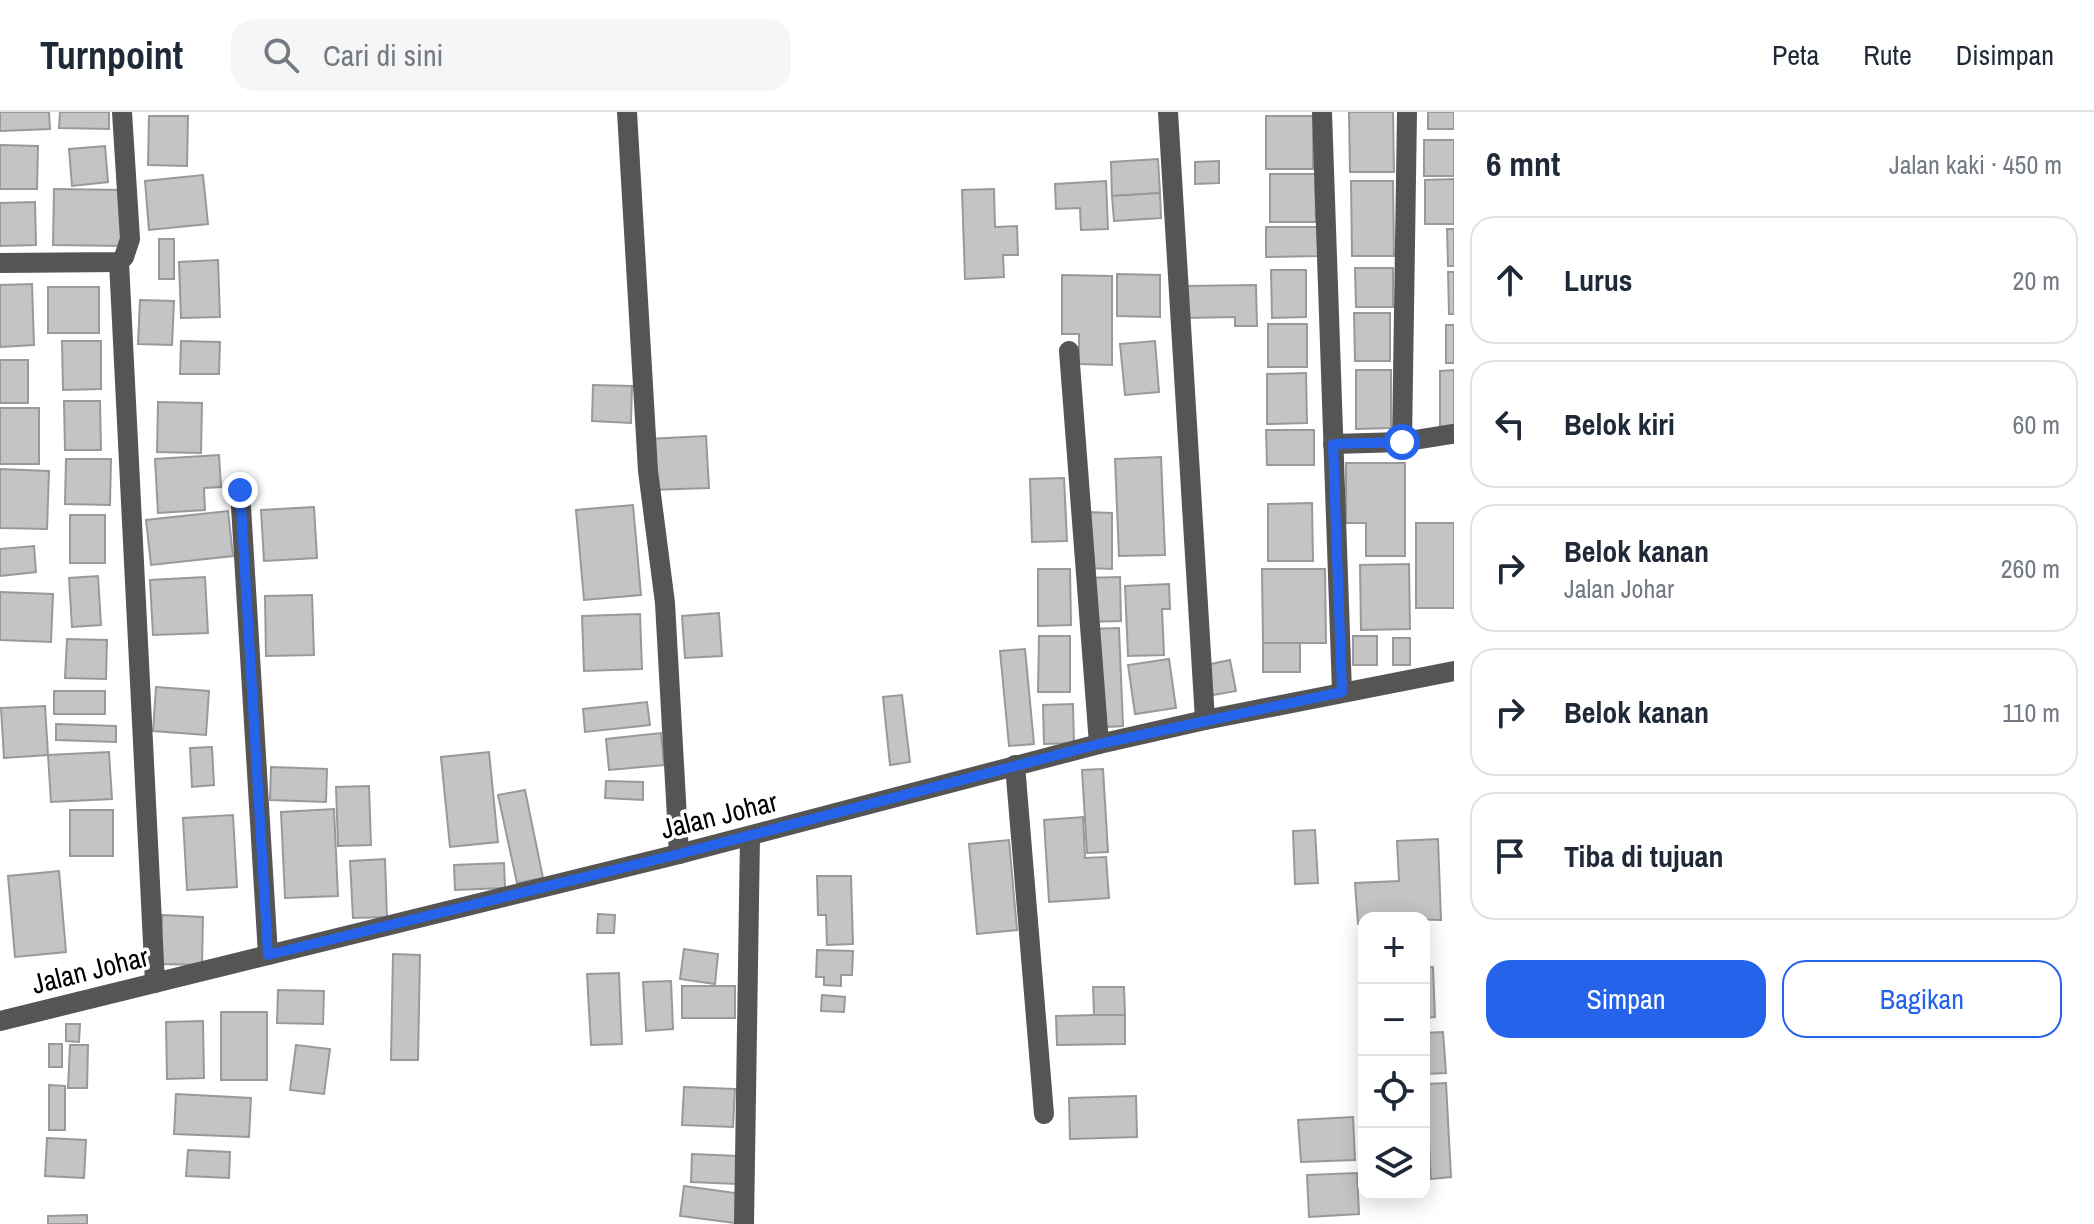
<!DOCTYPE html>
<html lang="id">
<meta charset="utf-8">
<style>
:root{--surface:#fff;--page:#f6f6f7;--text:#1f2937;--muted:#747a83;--line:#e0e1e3;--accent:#2563eb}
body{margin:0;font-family:"Archivo Narrow",sans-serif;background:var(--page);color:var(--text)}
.controls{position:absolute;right:24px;bottom:24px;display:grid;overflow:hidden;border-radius:16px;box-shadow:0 4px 20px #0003}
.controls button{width:72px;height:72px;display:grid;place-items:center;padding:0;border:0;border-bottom:2px solid var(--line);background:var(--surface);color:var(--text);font:40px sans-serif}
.stop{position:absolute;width:24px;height:24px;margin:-18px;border:6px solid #2563eb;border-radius:50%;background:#fff}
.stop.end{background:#2563eb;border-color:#fff;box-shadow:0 2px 8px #0008}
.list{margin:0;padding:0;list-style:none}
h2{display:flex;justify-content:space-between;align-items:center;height:104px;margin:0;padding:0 32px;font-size:34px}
h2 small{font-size:26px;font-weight:400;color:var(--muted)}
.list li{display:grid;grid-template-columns:52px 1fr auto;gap:24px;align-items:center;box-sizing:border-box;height:128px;margin:0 16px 16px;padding:0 16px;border:2px solid var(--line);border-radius:24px}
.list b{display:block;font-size:30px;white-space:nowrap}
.list p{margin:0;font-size:26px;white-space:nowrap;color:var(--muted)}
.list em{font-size:26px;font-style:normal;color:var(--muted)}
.actions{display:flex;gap:16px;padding:24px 32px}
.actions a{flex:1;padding:18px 0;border:2px solid var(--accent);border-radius:24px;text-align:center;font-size:28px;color:var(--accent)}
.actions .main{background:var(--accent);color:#fff}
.icon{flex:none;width:44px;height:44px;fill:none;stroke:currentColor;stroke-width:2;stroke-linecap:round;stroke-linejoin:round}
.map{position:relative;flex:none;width:1454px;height:1112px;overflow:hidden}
header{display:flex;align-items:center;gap:48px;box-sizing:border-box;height:112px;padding:0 40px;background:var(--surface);border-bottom:2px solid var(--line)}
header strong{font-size:38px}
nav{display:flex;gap:44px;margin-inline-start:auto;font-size:28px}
.search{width:560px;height:72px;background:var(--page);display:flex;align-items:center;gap:20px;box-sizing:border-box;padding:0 28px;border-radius:24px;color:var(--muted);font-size:30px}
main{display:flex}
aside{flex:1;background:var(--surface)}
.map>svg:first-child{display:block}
</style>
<header>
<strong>Turnpoint</strong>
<div class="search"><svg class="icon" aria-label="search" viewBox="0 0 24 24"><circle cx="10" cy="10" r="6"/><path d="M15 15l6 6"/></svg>Cari di sini</div>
<nav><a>Peta</a><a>Rute</a><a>Disimpan</a></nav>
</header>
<main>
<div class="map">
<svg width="1454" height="1112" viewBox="0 0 1454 1112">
<rect width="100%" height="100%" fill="#fff"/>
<g fill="#c4c4c4" stroke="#999" stroke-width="2">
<path d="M0 0H49L50 17 0 19Z"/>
<path d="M60 0H109V17L59 16Z"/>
<path d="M1349 0H1393L1394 60H1350Z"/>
<rect x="1428" y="0" width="26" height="17"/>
<path d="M149 4H188L187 54 148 53Z"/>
<rect x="1266" y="4" width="47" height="53"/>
<rect x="1424" y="28" width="30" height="36"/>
<path d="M0 33 38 34 37 77H0Z"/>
<path d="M105 34 108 70 72 74 69 37Z"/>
<path d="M1158 47 1160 81 1112 84 1111 50Z"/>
<path d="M1219 49V71L1195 72V50Z"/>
<path d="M1270 62H1315L1316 110H1270Z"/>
<path d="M203 63 208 112 149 118 145 69Z"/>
<path d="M1454 67V112H1425V68Z"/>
<path d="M1106 69 1108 117 1081 118 1080 96 1056 97 1055 72Z"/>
<path d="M1351 69H1393L1394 144H1352Z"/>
<path d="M54 77 125 78 124 134 53 133Z"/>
<path d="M994 77 995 115 1017 114 1018 143H1003L1004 165 965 167 962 78Z"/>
<path d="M1160 81 1161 106 1114 109 1112 84Z"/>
<path d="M35 90 36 133 0 134V91Z"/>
<path d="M1266 115H1318V144L1266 145Z"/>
<path d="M1447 117H1454V154H1448Z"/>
<rect x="159" y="127" width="15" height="40"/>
<path d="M218 148 220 205 181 206 179 150Z"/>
<path d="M1355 156H1393V195H1356Z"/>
<path d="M1271 158H1306V205L1272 206Z"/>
<path d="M1448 160H1454V202H1449Z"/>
<path d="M1117 162 1160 163V205L1117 204Z"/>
<path d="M1062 163 1112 164V253L1079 252V222H1062Z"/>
<path d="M32 172 34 233 0 235V173Z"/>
<path d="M1256 173 1257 214H1235V205L1185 206 1184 174Z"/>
<rect x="48" y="175" width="51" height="46"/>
<path d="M140 188 174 189 172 233 138 232Z"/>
<path d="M1354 201H1390V249H1355Z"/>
<rect x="1268" y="212" width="39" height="43"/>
<rect x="1446" y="213" width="8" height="38"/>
<path d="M62 229H101V277L63 278Z"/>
<path d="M181 229 220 230 219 262H180Z"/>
<path d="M1155 229 1159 280 1125 283 1120 232Z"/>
<rect x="0" y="248" width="28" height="43"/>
<path d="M1356 258H1391V316L1356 317Z"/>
<path d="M1454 258V315H1440V259Z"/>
<path d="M1306 261 1307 311 1267 312V262Z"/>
<path d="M593 273 632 274 631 311 592 309Z"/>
<path d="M64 289H100L101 338H65Z"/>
<path d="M158 290 202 291 201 341 157 340Z"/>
<rect x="0" y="296" width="39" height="56"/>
<path d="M1266 318H1314V353H1267Z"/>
<path d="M706 324 709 376 650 378 647 327Z"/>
<path d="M219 343 221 375 204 376 205 398 158 401 155 347Z"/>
<path d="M1161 345 1165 443 1119 444 1115 347Z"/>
<path d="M66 347H111L110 393 65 392Z"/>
<path d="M1346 351H1405V444H1366V411H1346Z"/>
<path d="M0 357 49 359 47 417 0 416Z"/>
<path d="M1064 366 1067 429 1032 430 1030 367Z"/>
<path d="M1312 391 1313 449H1268V392Z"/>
<path d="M633 393 641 483 584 488 576 398Z"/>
<path d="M314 395 317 446 264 449 261 398Z"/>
<path d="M228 399 233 444 151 453 146 408Z"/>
<path d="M1087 400 1112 401V457L1086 456Z"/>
<rect x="70" y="403" width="35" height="48"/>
<rect x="1416" y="411" width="38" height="85"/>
<path d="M34 434 36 460 0 464V437Z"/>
<path d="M1409 452 1410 517 1361 518 1360 453Z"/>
<path d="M1038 457H1070L1071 513 1038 514Z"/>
<path d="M1262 457H1325L1326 531H1263Z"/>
<path d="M98 464 101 513 72 515 69 466Z"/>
<path d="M205 465 208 521 153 523 150 468Z"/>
<path d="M1120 465 1121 509 1086 510 1085 466Z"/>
<path d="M1169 472 1170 497H1162L1164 543 1128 544 1125 474Z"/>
<path d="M0 480 53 482 51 530 0 528Z"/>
<path d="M312 483 314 543 266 544 265 484Z"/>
<path d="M719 501 722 544 685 546 682 504Z"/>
<path d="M640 502 642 557 584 559 582 504Z"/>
<path d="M1119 516 1123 614 1090 616 1086 517Z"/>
<path d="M1039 524H1070V580H1038Z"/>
<rect x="1353" y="524" width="24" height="29"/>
<rect x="1393" y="526" width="17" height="27"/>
<path d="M67 527 107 528 106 567 65 566Z"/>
<rect x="1263" y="531" width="37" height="29"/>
<path d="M1025 537 1034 632 1009 634 1000 539Z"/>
<path d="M1169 547 1176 596 1135 602 1128 553Z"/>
<path d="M1230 548 1236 579 1207 584 1201 554Z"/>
<path d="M156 575 209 579 206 623 153 619Z"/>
<rect x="54" y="579" width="51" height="23"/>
<path d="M902 583 910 650 890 653 883 585Z"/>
<path d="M647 590 650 613 585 620 583 597Z"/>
<path d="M1073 592 1074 631 1044 632 1043 593Z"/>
<path d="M45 594 48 643 4 646 1 596Z"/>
<path d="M56 612 116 614V630L56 628Z"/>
<path d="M661 621 664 653 609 658 606 627Z"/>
<path d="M212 635 214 673 192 675 190 636Z"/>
<path d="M109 640 112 687 51 690 48 643Z"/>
<path d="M489 640 498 730 450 735 441 645Z"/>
<path d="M271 655 327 657 326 690 270 688Z"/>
<path d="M1103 657 1108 740 1087 741 1082 658Z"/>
<path d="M606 669 643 670V688L605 686Z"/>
<path d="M369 674 371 733 338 734 336 675Z"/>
<path d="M525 678 543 766 517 771 498 683Z"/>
<path d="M334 697 338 784 285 786 281 700Z"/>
<rect x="70" y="698" width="43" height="46"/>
<path d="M233 703 237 775 187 778 183 706Z"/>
<path d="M1083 705 1085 746 1106 745 1109 786 1049 790 1044 708Z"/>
<path d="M1315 718 1318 771 1295 772 1293 719Z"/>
<path d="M1438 727 1441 808 1364 806V812H1358L1355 771 1399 769 1397 729Z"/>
<path d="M1009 728 1017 818 977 822 969 732Z"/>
<path d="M385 747 387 805 353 806 350 749Z"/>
<path d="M504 751 505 776 455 778 454 753Z"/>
<path d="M59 759 66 840 15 845 8 764Z"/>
<path d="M817 764H851L853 832 827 833 826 803H818Z"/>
<path d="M598 802 615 803 614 821H597Z"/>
<path d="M162 803 203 805 202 853 161 852Z"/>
<path d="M684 837 718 842 715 872 680 867Z"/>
<path d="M817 838 853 839 852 863H841V874L824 873V865H816Z"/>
<path d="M393 842 420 843 418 948H391Z"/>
<path d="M1433 855 1435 905 1424 906V856Z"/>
<path d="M619 861 622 932 591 933 587 862Z"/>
<path d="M671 869 673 917 646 919 643 870Z"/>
<rect x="682" y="874" width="53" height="32"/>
<path d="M1093 875H1124L1125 903H1094Z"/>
<path d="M278 878 324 879 323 912 277 911Z"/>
<path d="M822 883 845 885 844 900 821 899Z"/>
<rect x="221" y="900" width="46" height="68"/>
<path d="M1094 903H1125V932L1057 933 1056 904Z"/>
<path d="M203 909 204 966 167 967 166 910Z"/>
<path d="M66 912H80L79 930 66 929Z"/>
<path d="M1443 920 1446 961 1424 962V921Z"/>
<rect x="49" y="932" width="13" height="23"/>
<path d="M70 933H88L87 976H68Z"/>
<path d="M296 933 330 937 324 982 290 978Z"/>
<path d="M1446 971 1451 1065 1431 1067 1426 972Z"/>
<path d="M49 973 65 974V1018H49Z"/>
<path d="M684 975 735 977 733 1015 682 1013Z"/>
<path d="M176 982 251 986 249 1025 174 1022Z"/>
<path d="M1136 984 1137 1025 1070 1027 1069 986Z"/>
<path d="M1353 1005 1355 1048 1301 1050 1298 1008Z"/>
<path d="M47 1026 86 1028 84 1066 45 1064Z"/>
<path d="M188 1038 230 1040 229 1066 186 1064Z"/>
<path d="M692 1042 738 1044 737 1072 691 1070Z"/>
<path d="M1357 1061 1359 1102 1309 1105 1307 1063Z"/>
<path d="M684 1074 750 1083 743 1112 680 1104Z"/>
<path d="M87 1103V1112H48V1104Z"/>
</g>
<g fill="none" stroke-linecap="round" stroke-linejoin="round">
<g stroke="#555" stroke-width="20">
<path d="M627 0 648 359 665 491 679 742"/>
<path d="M1168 0 1205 608"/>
<path d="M1322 0 1342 580"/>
<path d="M119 150 155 871"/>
<path d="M0 151 119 150 124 145 130 127 122 0"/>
<path d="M1069 239 1099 632"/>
<path d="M1402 330 1407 0"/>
<path d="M1333 332 1402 330 1452 322"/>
<path d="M240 378 268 843"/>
<path d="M1015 653 1044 1002"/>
<path d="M0 909 679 742 1099 632 1205 608 1454 559"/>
<path d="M744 1112 750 724"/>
</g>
</g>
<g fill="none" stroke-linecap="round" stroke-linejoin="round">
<path stroke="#2563eb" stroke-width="10" d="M240 378 268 843 679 742 1099 632 1342 580 1333 332 1402 330"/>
</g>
<g text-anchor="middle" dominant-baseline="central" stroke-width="7" stroke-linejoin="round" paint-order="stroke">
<g font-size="28" fill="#000" stroke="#fff">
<text transform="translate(719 703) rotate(-14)">Jalan Johar</text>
<text transform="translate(90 858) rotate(-14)">Jalan Johar</text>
</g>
</g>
</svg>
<div class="controls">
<button>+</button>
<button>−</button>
<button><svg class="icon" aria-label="locate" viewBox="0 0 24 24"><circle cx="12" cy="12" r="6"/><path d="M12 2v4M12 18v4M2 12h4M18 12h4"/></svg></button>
<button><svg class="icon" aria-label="layers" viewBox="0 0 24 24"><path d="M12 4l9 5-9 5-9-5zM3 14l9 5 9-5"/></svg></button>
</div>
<div class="stop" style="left:1402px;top:330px"></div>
<div class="stop end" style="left:240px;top:378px"></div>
</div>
<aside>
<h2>6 mnt<small>Jalan kaki · 450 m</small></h2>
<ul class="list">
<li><svg class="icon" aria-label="ahead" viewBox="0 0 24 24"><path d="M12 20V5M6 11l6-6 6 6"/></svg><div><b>Lurus</b></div><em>20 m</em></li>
<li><svg class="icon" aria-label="left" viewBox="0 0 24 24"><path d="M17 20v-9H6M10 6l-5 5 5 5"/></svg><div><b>Belok kiri</b></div><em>60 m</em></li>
<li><svg class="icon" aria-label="right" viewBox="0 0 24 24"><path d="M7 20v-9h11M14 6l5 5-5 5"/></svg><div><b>Belok kanan</b><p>Jalan Johar</p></div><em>260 m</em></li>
<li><svg class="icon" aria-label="right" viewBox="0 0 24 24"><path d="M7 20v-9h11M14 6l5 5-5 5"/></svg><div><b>Belok kanan</b></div><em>110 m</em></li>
<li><svg class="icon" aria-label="arrive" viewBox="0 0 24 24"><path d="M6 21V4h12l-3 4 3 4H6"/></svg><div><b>Tiba di tujuan</b></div></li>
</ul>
<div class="actions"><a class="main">Simpan</a><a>Bagikan</a></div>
</aside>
</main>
